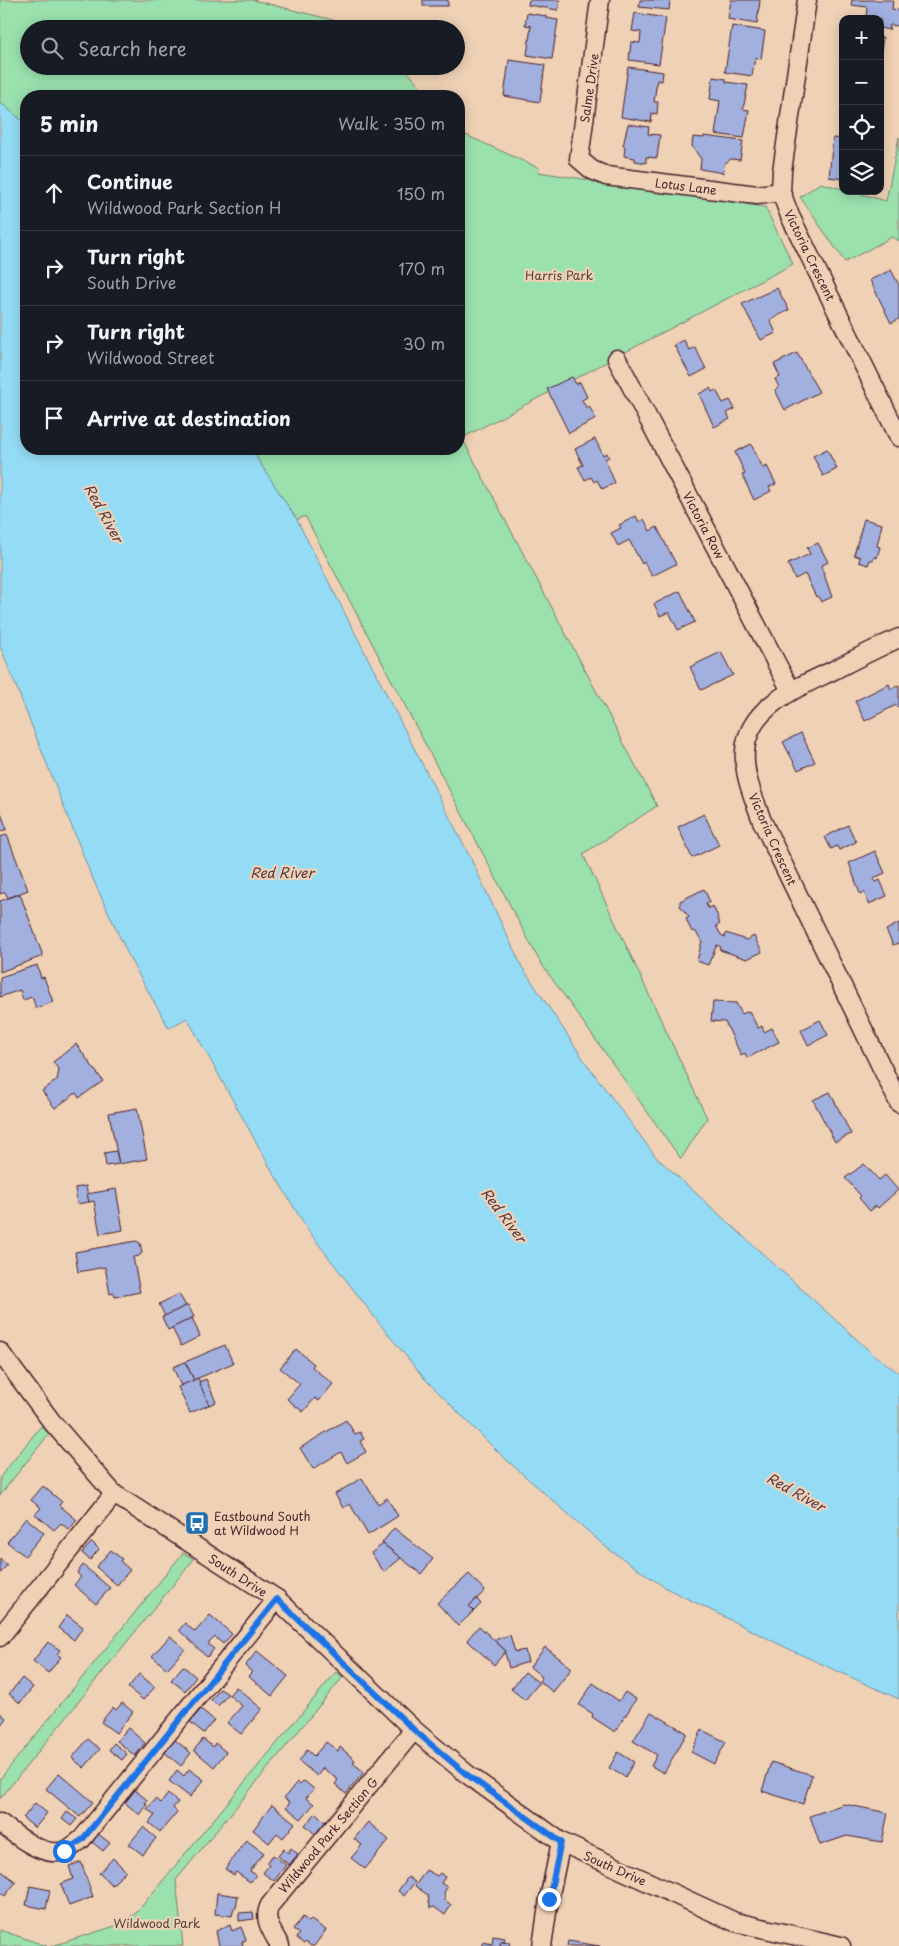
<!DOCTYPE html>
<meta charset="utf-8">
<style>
:root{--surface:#171b24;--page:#242831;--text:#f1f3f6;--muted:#9ea1a6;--line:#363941}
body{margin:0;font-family:"Playpen Sans",sans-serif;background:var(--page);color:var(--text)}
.controls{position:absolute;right:15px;top:15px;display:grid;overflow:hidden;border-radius:10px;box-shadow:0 2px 12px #0003}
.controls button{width:45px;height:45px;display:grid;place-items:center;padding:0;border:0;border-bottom:1px solid var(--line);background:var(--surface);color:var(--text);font:25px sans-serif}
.stop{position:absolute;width:15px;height:15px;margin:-11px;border:4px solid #1a73e8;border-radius:50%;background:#fff}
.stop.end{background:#1a73e8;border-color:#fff;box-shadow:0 1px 5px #0008}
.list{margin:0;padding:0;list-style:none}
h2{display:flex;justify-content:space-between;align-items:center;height:65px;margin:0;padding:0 20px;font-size:21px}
h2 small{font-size:16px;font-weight:400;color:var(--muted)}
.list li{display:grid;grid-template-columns:32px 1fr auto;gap:15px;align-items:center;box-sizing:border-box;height:75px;padding:0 20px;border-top:1px solid var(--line)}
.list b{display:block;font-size:19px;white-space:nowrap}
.list p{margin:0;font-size:16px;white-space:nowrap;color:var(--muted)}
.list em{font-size:16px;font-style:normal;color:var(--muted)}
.icon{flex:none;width:28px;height:28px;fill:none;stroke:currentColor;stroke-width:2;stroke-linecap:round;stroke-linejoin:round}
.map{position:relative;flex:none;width:899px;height:1946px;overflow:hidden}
.search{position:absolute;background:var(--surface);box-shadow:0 2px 12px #0003;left:20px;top:20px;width:445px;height:55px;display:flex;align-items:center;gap:12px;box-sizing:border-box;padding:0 18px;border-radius:28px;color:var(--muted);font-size:19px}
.panel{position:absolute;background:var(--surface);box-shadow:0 2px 12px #0003;left:20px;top:90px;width:445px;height:365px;border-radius:20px}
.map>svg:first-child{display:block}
</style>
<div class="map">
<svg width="899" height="1946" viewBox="0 0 899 1946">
<rect width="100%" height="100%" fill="#efd2b5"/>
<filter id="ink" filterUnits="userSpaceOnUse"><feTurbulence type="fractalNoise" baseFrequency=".02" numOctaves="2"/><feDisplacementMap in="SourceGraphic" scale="10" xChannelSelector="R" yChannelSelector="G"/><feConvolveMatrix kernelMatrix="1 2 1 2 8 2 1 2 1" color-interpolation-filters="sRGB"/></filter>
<g filter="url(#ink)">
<g fill="#9ae1ae" stroke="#72806c">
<path d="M0 0H253L369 29H29V66H403L428 96H26V124L0 102Z"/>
<path d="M459 132 539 168 538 172 765 207 793 264 462 438 657 806 583 854 707 1118 681 1159 540 962 305 516 297 520 251 449H459Z"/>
<path d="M899 137V241L892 237 845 262 800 197 820 183 843 189V191H851L886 201Z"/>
<path d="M41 1426 49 1434 0 1495V1477Z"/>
<path d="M183 1553 194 1559 0 1799V1779Z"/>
<path d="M336 1672 343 1677 176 1880 183 1946H52L118 1925 136 1913Z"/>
<path d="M0 1930 47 1946H0Z"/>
</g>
<path fill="#94dcf5" stroke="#7690a4" d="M0 102 26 124V449H251L297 520 470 857 522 967 586 1063 656 1157 874 1355 899 1373V1699L795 1652 666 1588 607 1548 501 1455 424 1378 379 1323 307 1229 271 1169 187 1018 169 1028 131 961 91 875 0 646Z"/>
<g fill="#a1b0df" stroke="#4a1f2b">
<rect x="423" y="0" width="25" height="6"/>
<path d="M529 0H560L558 10 528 5Z"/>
<path d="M640 0H670L669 10 639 7Z"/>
<path d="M731 0H760L757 24 728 19Z"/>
<path d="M852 0H893L892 9 899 10V26L890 25 889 30 880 28V19H866L867 7 851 5Z"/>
<path d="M527 13 546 16V18L558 20 552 59 527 55 531 26 525 25Z"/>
<path d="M635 13 666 18 659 64 629 60 631 42 640 43 641 32 632 31Z"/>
<path d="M732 26 765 31 761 59 755 58 752 76 725 72Z"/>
<path d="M880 37 883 38 880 58Z"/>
<path d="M509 60 545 65 540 102 504 96Z"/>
<path d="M628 67 663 72 662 81 657 80 654 102H658L657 114 652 113 651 122 621 117Z"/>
<path d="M713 77 726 79V82L748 85 743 109 749 110 744 138 715 134 720 101 710 99Z"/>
<path d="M628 124 649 127 648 134 660 135 657 158 646 157V163L635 161V158L624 156 625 146H623Z"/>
<path d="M704 136 743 141 740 160 731 159 724 164 723 173 700 169 701 159 692 146 693 137 704 138Z"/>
<path d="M833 138 843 139V179L829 177Z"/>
<path d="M891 270 899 285V319L891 323 870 280Z"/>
<path d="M777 288 789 310 770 320 776 333 761 340 742 304Z"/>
<path d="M684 340 689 350 695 347 706 369 691 377 674 345Z"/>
<path d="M797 353 819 392 785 410 775 390 779 387 775 379 780 377 774 364Z"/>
<path d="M572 377 576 384 580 382 587 397 582 400 587 409 589 406 596 419 569 433 547 389Z"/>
<path d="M710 388 712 392 716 390 723 403 730 400 735 409 727 413 730 419 714 427 699 394Z"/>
<path d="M595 439 603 455 607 453 609 457 605 459 615 483 602 489 597 480 594 482 591 477 585 480 578 467 583 465 575 449Z"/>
<path d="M751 444 763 468 767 466 776 484 769 487 771 491 754 500 742 475 745 474 735 452Z"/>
<path d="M827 449 837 469 823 476 813 456Z"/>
<path d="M636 516 639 522 644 519 650 531 657 527 676 564 652 576 644 562 642 564 629 540 618 546 611 533 621 528 619 525Z"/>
<path d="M864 519 882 524 877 546 880 547 877 558 874 557 873 560H870L868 565 859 562 860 557 854 555Z"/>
<path d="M818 543 828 562 821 566 832 597 821 602 818 596 816 597 805 574 795 579 788 564 810 554 807 548Z"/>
<path d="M680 591 695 622 678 630 669 612 660 616 654 604Z"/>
<path d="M721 652 733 675 701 690 690 667Z"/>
<path d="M889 684 891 689 899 685V706L897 707 896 705 865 721 855 701Z"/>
<path d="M801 733 815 762 798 770 783 742Z"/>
<path d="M0 811 7 829 0 832Z"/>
<path d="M704 814 719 845 692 858 678 827Z"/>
<path d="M848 825 856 842 839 850 837 846 831 849 825 837Z"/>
<path d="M7 835 28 890 8 898 5 892 0 894V837Z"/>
<path d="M875 851 885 873 874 878 876 882 880 880 887 896 869 904 864 892 860 894 849 863Z"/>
<path d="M704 889 710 902 706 904 708 908 713 906 718 917 717 918 720 924 716 926 721 935 725 937 726 933 746 940 754 936 762 952 747 959 720 950 721 947 717 945 708 965 697 961 702 941 695 931 692 932 686 919 689 917 680 906V901Z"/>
<path d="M20 894 43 956 0 972V937L2 936 0 931V901Z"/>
<path d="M899 923V944L898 943 893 945 886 930Z"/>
<path d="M37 965 41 978 44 977 53 1002 36 1008 32 997 23 1000 20 990 0 997V977Z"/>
<path d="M713 1002 736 1003 742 1014 749 1011 758 1028 762 1026 764 1032 772 1028 779 1042 747 1058 745 1053 741 1055 725 1022 711 1021Z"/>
<path d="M820 1020 828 1035 808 1045 801 1030Z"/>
<path d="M76 1044 103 1081 79 1098 76 1093 55 1108 42 1091 57 1080 59 1070 53 1062Z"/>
<path d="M830 1092 851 1134 835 1142 813 1100Z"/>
<path d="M137 1108 147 1159 119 1164 109 1113Z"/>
<path d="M116 1151 119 1164 106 1166 104 1153Z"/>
<path d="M864 1164 879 1180 885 1175 898 1190 878 1208 876 1206 870 1211 859 1198 861 1196 845 1178Z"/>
<path d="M86 1186 89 1202 77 1204 75 1188Z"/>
<path d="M116 1189 123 1230 100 1234 94 1201 89 1202 87 1194Z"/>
<path d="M136 1241 140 1243 142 1253 139 1256 133 1257 140 1292 115 1297 114 1293 110 1294 105 1267 78 1272 75 1252Z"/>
<path d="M179 1294 186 1306 165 1316 159 1304Z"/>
<path d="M188 1305 194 1317 168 1330 162 1317Z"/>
<path d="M192 1318 200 1336 181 1346 172 1328Z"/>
<path d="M225 1345 233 1363 194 1380 185 1362Z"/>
<path d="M296 1349 314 1364 312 1367 333 1384 319 1401 315 1398 303 1412 287 1399 300 1384 280 1368Z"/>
<path d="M185 1362 194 1380 181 1386 173 1367Z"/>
<path d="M198 1378 209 1405 190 1413 178 1387Z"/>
<path d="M206 1379 216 1402 209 1405 199 1382Z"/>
<path d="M346 1420 355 1434 360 1432 364 1439 360 1441 366 1452 347 1463 341 1452 313 1469 300 1448Z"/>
<path d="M362 1478 378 1504 387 1498 398 1516 368 1535 350 1504 343 1508 335 1494Z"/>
<path d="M43 1486 62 1502 59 1505 77 1520 69 1530 61 1523 54 1530 35 1514 41 1508 31 1500Z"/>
<path d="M26 1518 44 1533 25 1556 7 1542Z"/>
<path d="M394 1528 433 1559 421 1574 382 1543Z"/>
<path d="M92 1542 99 1549 90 1560 82 1553Z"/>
<path d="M383 1544 401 1558 384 1572 371 1553Z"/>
<path d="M111 1550 122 1559 120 1561 130 1570 117 1585 96 1567Z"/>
<path d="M0 1559 7 1565 0 1574Z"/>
<path d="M83 1565 110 1588 96 1604 74 1585 81 1577 77 1573Z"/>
<path d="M469 1574 485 1591 469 1606 474 1611 458 1626 437 1603Z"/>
<path d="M477 1599 481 1604 474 1611 469 1606Z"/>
<path d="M67 1615 83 1627 74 1640 58 1628Z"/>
<path d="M210 1615 232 1634 223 1644 215 1637 208 1644 214 1649 207 1657 179 1630 185 1623 195 1632Z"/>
<path d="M479 1626 506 1651 494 1665 467 1640Z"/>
<path d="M510 1635 515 1652 525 1650 528 1662 509 1668 505 1653 506 1651 494 1640Z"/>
<path d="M170 1636 185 1649 167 1669 152 1656Z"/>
<path d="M48 1642 60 1650 57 1654 61 1657 48 1673 33 1661Z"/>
<path d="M545 1647 572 1668 553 1692 539 1681 542 1677 530 1667Z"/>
<path d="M257 1651 288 1676 272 1696 248 1676 252 1672 245 1666Z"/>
<path d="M183 1666 196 1677 185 1691 171 1680Z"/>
<path d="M525 1672 539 1683 525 1700 511 1689Z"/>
<path d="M139 1674 155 1687 143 1700 128 1688Z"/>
<path d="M22 1678 33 1687 20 1703 9 1694Z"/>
<path d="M593 1683 619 1701 625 1692 636 1699 615 1732 592 1717 593 1714 579 1705Z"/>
<path d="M236 1687 262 1709 241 1734 227 1723 242 1706 229 1695Z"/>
<path d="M220 1689 228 1694 218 1706 211 1700Z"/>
<path d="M122 1703 133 1712 116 1733 101 1722 113 1707 116 1710Z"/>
<path d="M201 1709 214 1720 204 1733 190 1722Z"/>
<path d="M651 1712 687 1733 664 1773 651 1766 657 1755 633 1741Z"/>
<path d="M0 1713 6 1718 0 1726Z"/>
<path d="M128 1728 145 1743 135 1756 117 1741Z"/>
<path d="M702 1730 726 1742 714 1764 691 1752Z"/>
<path d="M88 1739 100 1749 84 1768 72 1758Z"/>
<path d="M174 1739 191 1753 181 1766 164 1752Z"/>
<path d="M203 1739 213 1747 215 1743 226 1752 214 1767 194 1750Z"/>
<path d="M326 1742 338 1751 340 1747 355 1760 353 1763 364 1772 346 1794 335 1784 338 1780 323 1768 317 1776 299 1761 307 1750 314 1756Z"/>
<path d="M114 1743 127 1754 122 1760 109 1750Z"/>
<path d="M618 1752 634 1762 625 1777 609 1768Z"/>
<path d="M771 1762 812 1775 803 1804 762 1791Z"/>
<path d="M189 1769 204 1780 190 1797 169 1781 177 1770 184 1776Z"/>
<path d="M59 1773 93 1802 80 1817 46 1789Z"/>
<path d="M304 1781 314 1789 306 1798 314 1804 301 1819 286 1807 290 1802 284 1798 297 1782 300 1785Z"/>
<path d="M135 1790 147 1800 145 1803 147 1805 140 1815 125 1803Z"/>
<path d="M168 1794 178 1802 173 1808 177 1812 160 1832 149 1823 155 1815 147 1809 156 1799 161 1803Z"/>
<path d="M35 1803 47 1813 35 1828 23 1818Z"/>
<path d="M844 1804 888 1813 882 1842 847 1836 820 1845 810 1816Z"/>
<path d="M272 1805 295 1823 283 1838 277 1833 269 1843 253 1830Z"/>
<path d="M67 1812 77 1819 71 1826 62 1819Z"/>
<path d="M316 1813 325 1822 315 1834 305 1825Z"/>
<path d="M368 1822 389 1840 365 1869 351 1858 362 1845 354 1839Z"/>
<path d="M143 1827 156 1838 143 1855 129 1844Z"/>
<path d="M98 1834 110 1843 103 1851 92 1842Z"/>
<path d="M246 1840 264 1853 250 1871 256 1875 250 1882 236 1872 234 1875 225 1869Z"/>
<path d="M291 1848 298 1854 289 1865 278 1856 284 1849 288 1853Z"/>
<path d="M273 1855 286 1865 274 1881 263 1873 269 1865 266 1863Z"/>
<path d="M113 1858 126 1871 112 1885 99 1873Z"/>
<path d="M81 1862 93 1897 69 1906 61 1884 73 1879 69 1866Z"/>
<path d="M0 1870 16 1882 5 1896 0 1892Z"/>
<path d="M426 1870 437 1876 440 1873 445 1877 441 1883 447 1887 444 1893 445 1900 451 1905 445 1915 434 1907 430 1908 428 1895 415 1886Z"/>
<path d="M408 1877 415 1882 404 1896 398 1891Z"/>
<path d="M30 1886 50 1890 46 1909 26 1905Z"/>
<path d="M217 1893 238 1896 236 1908H234L232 1916 215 1914Z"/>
<path d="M253 1912 254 1919 239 1921V1913Z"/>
<path d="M303 1917 309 1922 311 1920 326 1930 314 1946H311L306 1942 304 1944 296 1938 299 1934 293 1929Z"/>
<path d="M230 1925 232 1931 241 1927 246 1940 242 1942 243 1946H219L216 1931Z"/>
<path d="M493 1936 505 1938 504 1941H501L500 1946H483V1942L492 1944Z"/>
<path d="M501 1941 510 1942 509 1946H500Z"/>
<path d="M568 1941 600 1946H567Z"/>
</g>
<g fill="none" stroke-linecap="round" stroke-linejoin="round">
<defs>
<g id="minor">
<path d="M600 0 579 159 592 170 606 176 757 195 781 192"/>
<path d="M807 0 782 171 781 192 790 216 899 437"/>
<path d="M617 359 791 691"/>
<path d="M899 638C877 648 855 659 834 670 799 687 748 706 745 751 743 775 754 798 762 821L899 1103"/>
<path d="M0 1352 52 1422 114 1494 277 1599 414 1730 467 1774 561 1842 735 1922 841 1946"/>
<path d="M0 1637 114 1494"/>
<path d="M0 1823C16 1835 43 1858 64 1851 70 1849 76 1843 81 1840L277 1599"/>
<path d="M280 1946C273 1932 262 1920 270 1905L414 1730"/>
<path d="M542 1946 549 1899 561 1842"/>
</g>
</defs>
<use href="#minor" stroke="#4a1f2b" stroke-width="21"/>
<use href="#minor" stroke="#efd2b5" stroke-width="18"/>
</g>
</g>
<g fill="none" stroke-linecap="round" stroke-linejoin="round" filter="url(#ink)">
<path stroke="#1a73e8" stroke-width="6" d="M64 1851 82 1840 277 1599 414 1730 466 1774 561 1842 549 1899"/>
</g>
<defs>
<symbol id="bus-square" viewBox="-11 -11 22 22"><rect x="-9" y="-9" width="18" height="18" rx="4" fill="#1f6fb2" stroke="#efd2b5"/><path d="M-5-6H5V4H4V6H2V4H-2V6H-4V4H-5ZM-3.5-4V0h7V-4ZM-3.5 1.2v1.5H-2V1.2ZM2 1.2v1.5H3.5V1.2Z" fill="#fff"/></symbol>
</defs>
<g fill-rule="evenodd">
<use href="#bus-square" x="183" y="1509" width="28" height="28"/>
</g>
<g text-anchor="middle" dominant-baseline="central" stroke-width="4.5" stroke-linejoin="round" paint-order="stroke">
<g font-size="12" fill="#4a1f2b" stroke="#efd2b5">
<text transform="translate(589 88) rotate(-82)">Salme Drive</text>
<text transform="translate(686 186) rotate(7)">Lotus Lane</text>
<text transform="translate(810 255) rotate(64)">Victoria Crescent</text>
<text transform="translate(704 525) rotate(62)">Victoria Row</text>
<text transform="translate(773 839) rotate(66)">Victoria Crescent</text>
<text transform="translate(238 1575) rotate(33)">South Drive</text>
<text transform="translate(328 1835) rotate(-50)">Wildwood Park Section G</text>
<text transform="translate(615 1868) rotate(24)">South Drive</text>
</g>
<g font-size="12" fill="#563c3f" stroke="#efd2b5">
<text x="559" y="275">Harris Park</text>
<text x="157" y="1923">Wildwood Park</text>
</g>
<g font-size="12" fill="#4a1f2b" stroke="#efd2b5" text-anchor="start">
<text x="214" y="1516">Eastbound South<tspan x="214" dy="14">at Wildwood H</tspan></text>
</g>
<g font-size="14" font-style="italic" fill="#553b49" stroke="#efd2b5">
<text transform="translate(104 513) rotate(61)">Red River</text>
<text x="282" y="872">Red River</text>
<text transform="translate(504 1215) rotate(53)">Red River</text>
<text transform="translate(796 1492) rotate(29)">Red River</text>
</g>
</g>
</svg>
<div class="controls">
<button>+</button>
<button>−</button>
<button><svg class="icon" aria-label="locate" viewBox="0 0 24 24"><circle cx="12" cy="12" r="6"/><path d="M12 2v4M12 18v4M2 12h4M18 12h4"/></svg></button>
<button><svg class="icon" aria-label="layers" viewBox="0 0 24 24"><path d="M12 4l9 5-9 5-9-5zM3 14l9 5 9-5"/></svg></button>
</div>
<div class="stop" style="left:64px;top:1851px"></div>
<div class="stop end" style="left:549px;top:1899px"></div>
<div class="search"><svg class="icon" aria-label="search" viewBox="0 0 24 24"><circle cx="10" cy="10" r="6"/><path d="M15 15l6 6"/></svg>Search here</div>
<section class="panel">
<h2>5 min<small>Walk · 350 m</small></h2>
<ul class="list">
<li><svg class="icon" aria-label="ahead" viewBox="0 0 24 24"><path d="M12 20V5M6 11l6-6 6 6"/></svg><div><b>Continue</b><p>Wildwood Park Section H</p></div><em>150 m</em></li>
<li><svg class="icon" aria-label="right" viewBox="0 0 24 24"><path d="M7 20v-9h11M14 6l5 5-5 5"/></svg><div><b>Turn right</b><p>South Drive</p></div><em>170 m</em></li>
<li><svg class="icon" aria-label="right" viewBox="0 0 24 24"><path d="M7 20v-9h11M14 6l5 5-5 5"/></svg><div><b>Turn right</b><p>Wildwood Street</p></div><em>30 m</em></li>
<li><svg class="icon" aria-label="arrive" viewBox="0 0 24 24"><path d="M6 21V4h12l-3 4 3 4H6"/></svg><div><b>Arrive at destination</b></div></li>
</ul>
</section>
</div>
